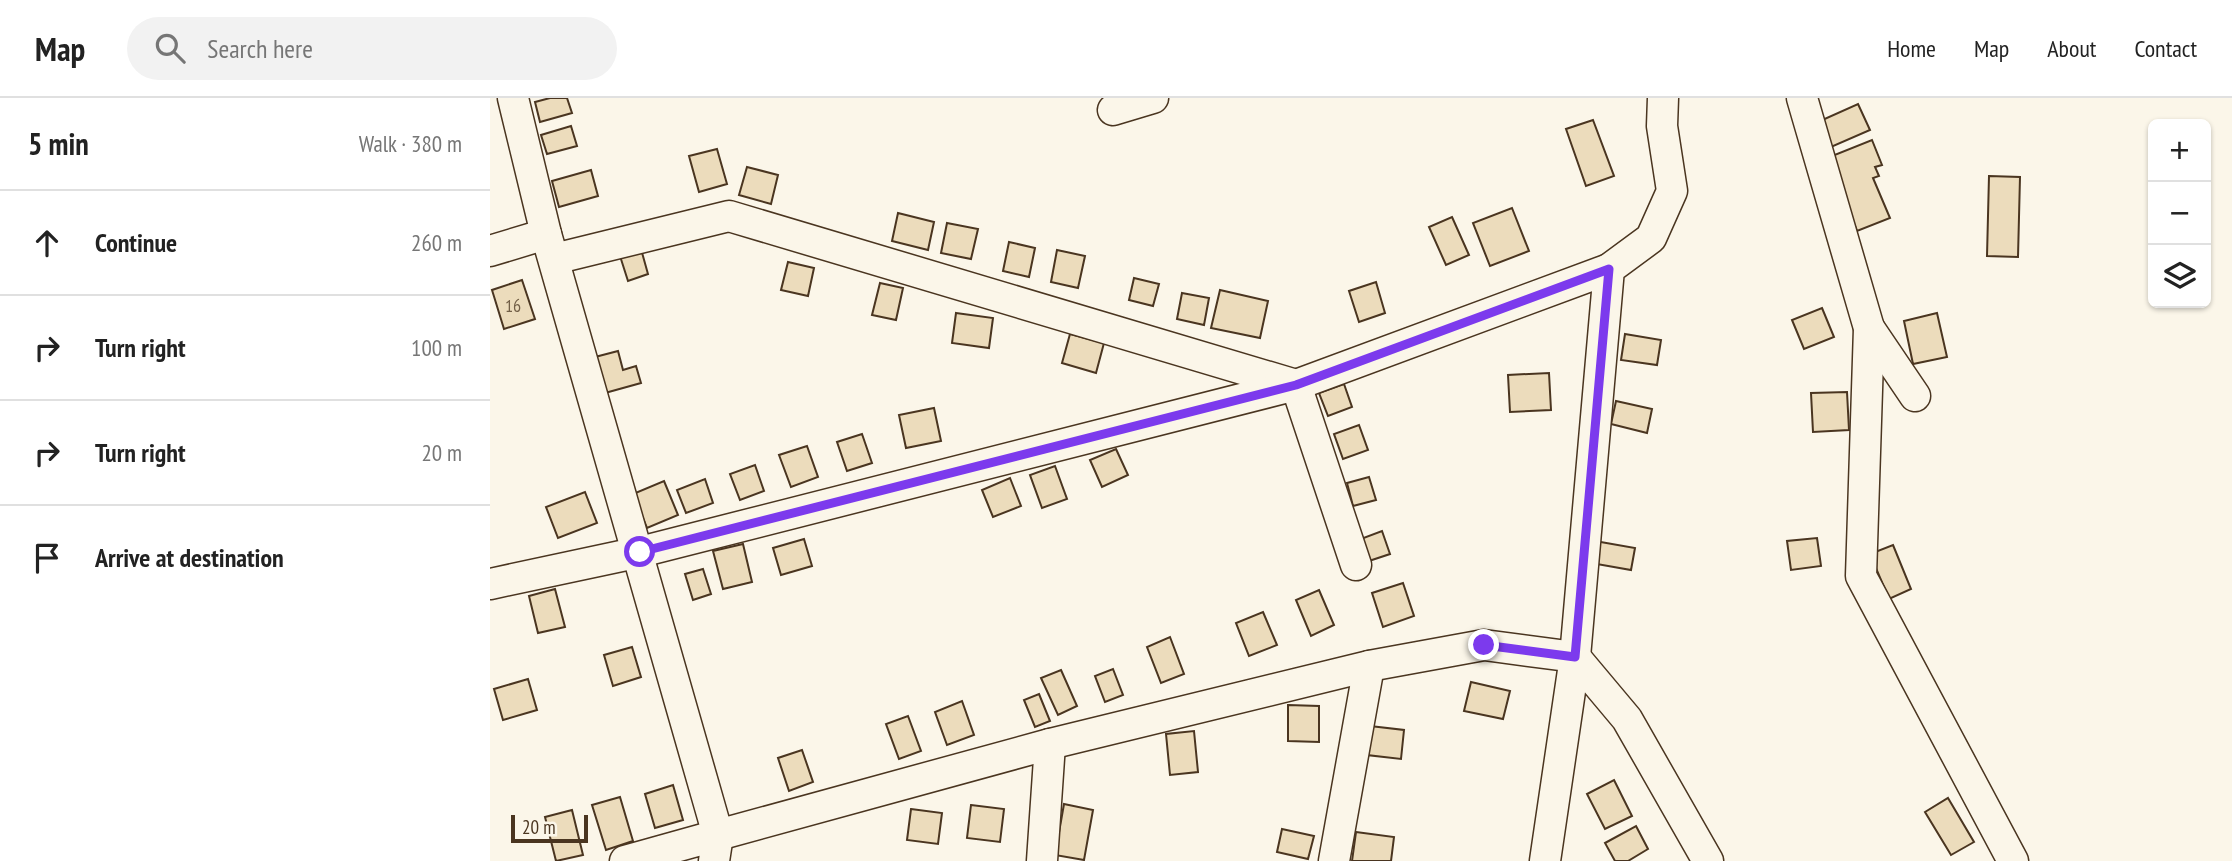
<!DOCTYPE html>
<meta charset="utf-8">
<style>
:root{--surface:#fff;--page:#f2f2f2;--text:#222;--muted:#767676;--line:#e0e0e0}
body{margin:0;font-family:"PT Sans Narrow",sans-serif;background:var(--page);color:var(--text)}
.controls{position:absolute;right:21px;top:21px;display:grid;overflow:hidden;border-radius:10px;box-shadow:0 2px 5px #0004}
.controls button{width:63px;height:63px;display:grid;place-items:center;padding:0;border:0;border-bottom:2px solid var(--line);background:var(--surface);color:var(--text);font:35px sans-serif}
.scale{position:absolute;left:21px;bottom:18px;width:77px;box-sizing:border-box;padding-left:7px;border:4px solid #4a3520;border-top:0;font-size:19px;line-height:24px;white-space:nowrap;color:#4a3520;-webkit-text-stroke:5px #fbf6e9;paint-order:stroke}
.stop{position:absolute;width:21px;height:21px;margin:-16px;border:5px solid #7c3aed;border-radius:50%;background:#fff}
.stop.end{background:#7c3aed;border-color:#fff;box-shadow:0 2px 7px #0008}
.list{margin:0;padding:0;list-style:none}
h2{display:flex;justify-content:space-between;align-items:center;height:91px;margin:0;padding:0 28px;font-size:30px}
h2 small{font-size:23px;font-weight:400;color:var(--muted)}
.list li{display:grid;grid-template-columns:46px 1fr auto;gap:21px;align-items:center;box-sizing:border-box;height:105px;padding:0 28px;border-top:2px solid var(--line)}
.list b{display:block;font-size:26px;white-space:nowrap}
.list em{font-size:23px;font-style:normal;color:var(--muted)}
.icon{flex:none;width:38px;height:38px;fill:none;stroke:currentColor;stroke-width:2;stroke-linecap:round;stroke-linejoin:round}
.map{position:relative;flex:none;width:1742px;height:763px;overflow:hidden}
header{display:flex;align-items:center;gap:42px;box-sizing:border-box;height:98px;padding:0 35px;background:var(--surface);border-bottom:2px solid var(--line)}
header strong{font-size:33px}
nav{display:flex;gap:38px;margin-inline-start:auto;font-size:24px}
.search{width:490px;height:63px;background:var(--page);display:flex;align-items:center;gap:18px;box-sizing:border-box;padding:0 24px;border-radius:38px;color:var(--muted);font-size:26px}
main{display:flex}
aside{flex:1;background:var(--surface)}
.map>svg:first-child{display:block}
</style>
<header>
<strong>Map</strong>
<div class="search"><svg class="icon" aria-label="search" viewBox="0 0 24 24"><circle cx="10" cy="10" r="6"/><path d="M15 15l6 6"/></svg>Search here</div>
<nav><a>Home</a><a>Map</a><a>About</a><a>Contact</a></nav>
</header>
<main>
<aside>
<h2>5 min<small>Walk · 380 m</small></h2>
<ul class="list">
<li><svg class="icon" aria-label="ahead" viewBox="0 0 24 24"><path d="M12 20V5M6 11l6-6 6 6"/></svg><div><b>Continue</b></div><em>260 m</em></li>
<li><svg class="icon" aria-label="right" viewBox="0 0 24 24"><path d="M7 20v-9h11M14 6l5 5-5 5"/></svg><div><b>Turn right</b></div><em>100 m</em></li>
<li><svg class="icon" aria-label="right" viewBox="0 0 24 24"><path d="M7 20v-9h11M14 6l5 5-5 5"/></svg><div><b>Turn right</b></div><em>20 m</em></li>
<li><svg class="icon" aria-label="arrive" viewBox="0 0 24 24"><path d="M6 21V4h12l-3 4 3 4H6"/></svg><div><b>Arrive at destination</b></div></li>
</ul>
</aside>
<div class="map">
<svg width="1742" height="763" viewBox="0 0 1742 763">
<rect width="100%" height="100%" fill="#fbf6e9"/>
<g fill="#ecdcbc" stroke="#4a3520" stroke-width="2">
<path d="M60 0H77L82 15 50 24 45 4Z"/>
<path d="M1368 6 1380 32 1341 49 1330 23Z"/>
<path d="M1103 22 1124 78 1096 88 1076 31Z"/>
<path d="M81 28 87 48 57 56 51 37Z"/>
<path d="M1382 42 1392 67 1385 69 1389 78 1383 80 1400 120 1367 133 1337 60Z"/>
<path d="M227 51 237 86 209 94 199 58Z"/>
<path d="M257 69 288 77 281 106 249 97Z"/>
<path d="M101 72 108 98 69 109 62 83Z"/>
<path d="M1499 78 1530 79 1528 159 1497 158Z"/>
<path d="M1022 110 1039 153 1000 168 983 125Z"/>
<path d="M408 115 444 124 438 152 402 143Z"/>
<path d="M962 119 979 157 956 167 939 129Z"/>
<path d="M457 125 488 131 481 161 451 155Z"/>
<path d="M519 144 545 150 539 179 513 173Z"/>
<path d="M151 151 158 176 138 183 130 158Z"/>
<path d="M567 152 595 158 588 190 561 184Z"/>
<path d="M298 164 324 170 318 198 291 192Z"/>
<path d="M644 180 669 186 663 208 639 202Z"/>
<path d="M32 182 45 221 14 231 2 192Z"/>
<path d="M886 184 895 215 869 224 859 193Z"/>
<path d="M390 185 413 190 406 222 382 217Z"/>
<path d="M730 192 778 203 770 240 721 230Z"/>
<path d="M692 195 719 200 714 227 687 221Z"/>
<path d="M1332 210 1344 239 1314 251 1302 222Z"/>
<path d="M466 215 503 220 499 250 462 245Z"/>
<path d="M1447 215 1457 259 1423 266 1414 223Z"/>
<path d="M580 236 614 245 606 275 572 265Z"/>
<path d="M1135 236 1171 242 1167 267 1131 262Z"/>
<path d="M128 253 133 272 146 268 151 285 115 295 105 259Z"/>
<path d="M1059 275 1061 312 1020 314 1018 277Z"/>
<path d="M854 286 862 309 838 318 829 295Z"/>
<path d="M1357 294 1359 332 1323 334 1321 295Z"/>
<path d="M1126 303 1162 311 1157 335 1121 326Z"/>
<path d="M444 310 451 343 416 350 409 317Z"/>
<path d="M869 327 878 352 853 361 844 336Z"/>
<path d="M372 336 382 365 357 373 347 344Z"/>
<path d="M317 348 328 379 301 389 289 357Z"/>
<path d="M626 351 638 377 612 389 600 362Z"/>
<path d="M265 367 274 393 250 402 240 376Z"/>
<path d="M565 368 577 401 552 410 540 377Z"/>
<path d="M879 379 886 402 863 408 857 385Z"/>
<path d="M520 380 531 408 503 419 492 392Z"/>
<path d="M215 381 223 405 196 415 187 392Z"/>
<path d="M174 383 188 417 157 430 143 396Z"/>
<path d="M95 394 107 425 68 440 56 409Z"/>
<path d="M892 433 900 456 876 464 868 442Z"/>
<path d="M1327 440 1331 468 1301 472 1297 443Z"/>
<path d="M314 441 322 468 291 477 283 450Z"/>
<path d="M1105 443 1145 450 1141 472 1101 465Z"/>
<path d="M253 446 262 484 233 491 223 453Z"/>
<path d="M1403 447 1421 491 1399 501 1380 456Z"/>
<path d="M213 471 221 496 203 502 195 476Z"/>
<path d="M913 485 924 518 893 529 882 495Z"/>
<path d="M65 491 75 529 48 535 39 498Z"/>
<path d="M829 492 844 527 821 538 806 502Z"/>
<path d="M773 514 787 547 759 558 746 525Z"/>
<path d="M680 539 694 576 671 585 657 549Z"/>
<path d="M142 549 151 579 123 588 114 557Z"/>
<path d="M623 571 633 597 615 604 605 578Z"/>
<path d="M571 572 587 608 568 617 551 580Z"/>
<path d="M38 581 47 612 13 622 4 591Z"/>
<path d="M981 584 1020 593 1013 621 974 613Z"/>
<path d="M549 596 560 623 545 629 534 602Z"/>
<path d="M472 603 484 637 457 647 445 614Z"/>
<path d="M798 607 829 608V644L798 643Z"/>
<path d="M418 618 431 653 409 661 396 626Z"/>
<path d="M880 628 914 632 911 661 877 657Z"/>
<path d="M704 633 708 674 680 677 676 636Z"/>
<path d="M312 652 323 684 299 693 288 660Z"/>
<path d="M1124 682 1142 718 1115 731 1097 696Z"/>
<path d="M183 687 193 722 165 730 155 696Z"/>
<path d="M130 699 143 743 116 752 102 707Z"/>
<path d="M1458 700 1484 744 1461 757 1435 714Z"/>
<path d="M574 706 603 712 594 762 565 757Z"/>
<path d="M481 707 514 711 510 744 477 740Z"/>
<path d="M421 711 452 715 448 746 417 742Z"/>
<path d="M82 712 93 757 66 763 55 719Z"/>
<path d="M1146 728 1158 751 1138 763H1125L1115 745Z"/>
<path d="M792 731 824 738 818 761 787 754Z"/>
<path d="M866 734 904 739 901 763H862Z"/>
</g>
<g fill="none" stroke-linecap="round" stroke-linejoin="round">
<defs>
<g id="minor">
<path d="M23 0 56 136 228 737 560 646 879 568 994 547 1085 559 1137 621 1218 763"/>
<path d="M1312 0 1379 230 1371 478 1523 763"/>
<path d="M623 12 663 0"/>
<path d="M0 153 56 136"/>
<path d="M64 161 239 118 806 287 866 467"/>
<path d="M1379 230 1425 298"/>
<path d="M0 486 150 454 806 287 1119 171"/>
<path d="M135 763 228 737 224 763"/>
<path d="M552 763 560 646"/>
<path d="M844 763 879 568"/>
<path d="M1055 763 1085 559 1119 171 1161 140 1182 93 1172 28 1173 0"/>
</g>
</defs>
<use href="#minor" stroke="#4a3520" stroke-width="33"/>
<use href="#minor" stroke="#fbf6e9" stroke-width="30"/>
</g>
<g fill="none" stroke-linecap="round" stroke-linejoin="round">
<path stroke="#7c3aed" stroke-width="9" d="M150 454 806 287 1119 171 1085 559 994 547"/>
</g>
<g text-anchor="middle" dominant-baseline="central" stroke-width="5" stroke-linejoin="round" paint-order="stroke">
<g font-size="18" fill="#725f47">
<text x="23" y="207">16</text>
</g>
</g>
</svg>
<div class="controls">
<button>+</button>
<button>−</button>
<button><svg class="icon" aria-label="layers" viewBox="0 0 24 24"><path d="M12 4l9 5-9 5-9-5zM3 14l9 5 9-5"/></svg></button>
</div>
<div class="scale">20 m</div>
<div class="stop" style="left:150px;top:454px"></div>
<div class="stop end" style="left:994px;top:547px"></div>
</div>
</main>
